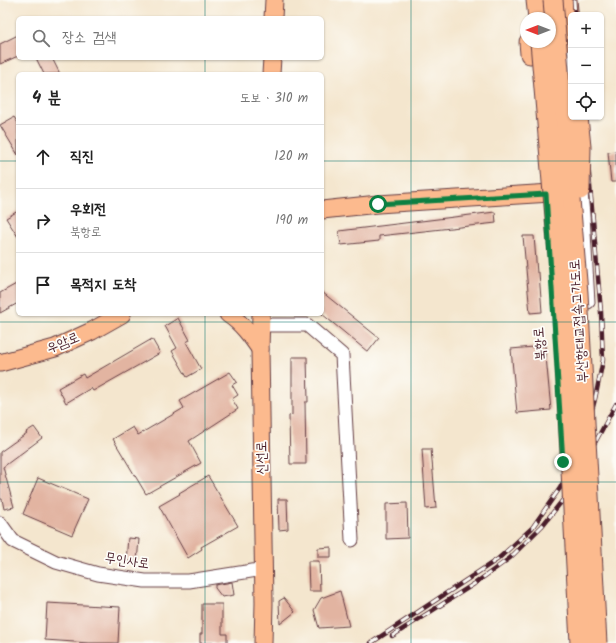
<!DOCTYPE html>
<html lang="ko">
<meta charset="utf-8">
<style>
:root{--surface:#fff;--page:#f2f2f2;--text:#222;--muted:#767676;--line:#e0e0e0}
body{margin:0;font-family:Kalam,"Poor Story",sans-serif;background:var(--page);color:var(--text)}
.controls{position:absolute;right:12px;top:12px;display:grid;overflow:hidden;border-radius:6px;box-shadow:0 1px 3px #0004}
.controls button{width:36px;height:36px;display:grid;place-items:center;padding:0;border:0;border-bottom:1px solid var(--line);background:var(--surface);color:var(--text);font:20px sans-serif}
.compass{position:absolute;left:520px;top:12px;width:36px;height:36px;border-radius:50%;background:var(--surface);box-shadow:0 1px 3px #0004;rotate:270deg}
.stop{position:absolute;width:12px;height:12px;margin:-9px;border:3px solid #0b8043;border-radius:50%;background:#fff}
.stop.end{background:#0b8043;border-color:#fff;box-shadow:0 1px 4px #0008}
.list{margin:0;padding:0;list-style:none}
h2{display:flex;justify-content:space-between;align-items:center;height:52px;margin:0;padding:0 16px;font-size:17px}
h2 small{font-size:13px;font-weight:400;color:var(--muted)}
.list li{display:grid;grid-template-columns:26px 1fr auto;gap:12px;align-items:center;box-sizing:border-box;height:64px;padding:0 16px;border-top:1px solid var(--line)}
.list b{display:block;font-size:15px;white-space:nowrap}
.list p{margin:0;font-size:13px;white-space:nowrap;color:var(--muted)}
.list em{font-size:13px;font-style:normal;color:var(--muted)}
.icon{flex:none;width:22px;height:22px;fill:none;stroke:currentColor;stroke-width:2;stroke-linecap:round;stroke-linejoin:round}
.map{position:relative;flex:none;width:616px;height:643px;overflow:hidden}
.search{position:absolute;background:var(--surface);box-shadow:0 1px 3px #0004;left:16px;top:16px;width:308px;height:44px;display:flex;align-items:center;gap:10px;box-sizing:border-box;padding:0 14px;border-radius:6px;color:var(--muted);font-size:15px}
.panel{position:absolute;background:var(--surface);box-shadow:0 1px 3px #0004;left:16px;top:72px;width:308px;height:244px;border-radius:6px}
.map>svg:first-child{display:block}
</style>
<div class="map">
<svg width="616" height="643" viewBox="0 0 616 643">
<rect width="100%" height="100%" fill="#fdfcf7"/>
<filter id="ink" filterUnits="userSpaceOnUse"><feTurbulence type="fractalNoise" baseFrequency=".025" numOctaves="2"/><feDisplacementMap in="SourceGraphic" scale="8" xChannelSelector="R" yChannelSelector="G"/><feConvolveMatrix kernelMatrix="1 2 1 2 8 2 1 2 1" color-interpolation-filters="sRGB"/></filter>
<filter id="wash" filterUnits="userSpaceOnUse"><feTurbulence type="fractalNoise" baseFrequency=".012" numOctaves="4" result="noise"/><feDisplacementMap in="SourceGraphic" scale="16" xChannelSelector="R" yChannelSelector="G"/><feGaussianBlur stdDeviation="0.9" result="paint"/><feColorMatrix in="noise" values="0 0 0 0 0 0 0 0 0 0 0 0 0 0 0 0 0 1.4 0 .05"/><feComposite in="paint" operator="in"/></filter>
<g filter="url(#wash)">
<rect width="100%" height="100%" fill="#f4e6ce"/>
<g id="blocks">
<g fill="#e2b4a1">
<path d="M18 35V56L0 64V44Z"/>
<path d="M36 58H52L60 74H44Z"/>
<path d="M14 117 18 123V155L0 125Z"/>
<path d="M616 151V182H611L608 152Z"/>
<path d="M18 211V237L6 218Z"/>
<path d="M495 212 496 223 379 236V241L341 245 339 231Z"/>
<path d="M523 236H534L537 273H539L542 312 530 313Z"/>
<path d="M18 283V303L0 313V293Z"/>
<path d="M322 292 379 338 368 352 322 314Z"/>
<path d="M178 318 190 340 186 342 201 369 187 377 172 351 177 348 165 326Z"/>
<path d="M152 339 160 353 93 391 91 388 66 403 58 388 83 374 85 378Z"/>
<path d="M545 346 551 410 517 413 511 349Z"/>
<path d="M292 357H307L308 402H305L306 464H290L289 416 292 415Z"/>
<path d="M230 372 237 382 232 385 238 395 232 399 238 409 189 441 201 463 146 494 113 439 133 427 138 435 184 408 180 401Z"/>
<path d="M34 427 42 438 3 467 14 507 4 509 2 499H0V452L27 433 26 432Z"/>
<path d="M422 449H431L436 508 426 509Z"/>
<path d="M208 476 238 526 201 547 202 549 188 558 159 506 180 494 179 493Z"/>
<path d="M38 478 88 499 72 535 23 514Z"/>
<path d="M278 499H287L288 529 279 530Z"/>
<path d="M407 503 408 538 386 539V504Z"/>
<path d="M128 538 139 539 137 562 126 561Z"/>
<path d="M331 547V557H318V548Z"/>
<path d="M308 561H319L320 591H309Z"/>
<path d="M232 582 234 595 222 597 215 588V585Z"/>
<path d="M340 591 349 626 319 628 314 610 321 598Z"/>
<path d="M284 598 295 612 280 624 279 601Z"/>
<path d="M47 603 120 607 118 643H89L45 640Z"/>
<path d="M202 604H222V634H227V643H200V634H202Z"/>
</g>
</g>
</g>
<g filter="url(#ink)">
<use href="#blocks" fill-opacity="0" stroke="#643d43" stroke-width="1"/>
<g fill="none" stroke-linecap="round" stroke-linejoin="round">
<defs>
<g id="minor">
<path d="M565 32 571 90"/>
<path d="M580 182 583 215 588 302"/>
<path d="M261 325H307L342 355 352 540"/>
<path d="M0 523 13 541 56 562 98 574 145 581H189L264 569"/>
</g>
<g id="major">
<path d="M273 18 274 0"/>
<path d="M271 74 272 58"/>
<path d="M322 210 378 204 567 192"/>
<path d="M228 314C242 323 251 336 260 349"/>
<path d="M261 314 260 349 264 603 263 643"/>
<path d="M0 363 55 348 92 331 122 314"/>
</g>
<g id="highway">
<path d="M536 0 538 18"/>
<path d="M567 0 571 41"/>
<path d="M529 42 530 54"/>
</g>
</defs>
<use href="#minor" stroke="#643d43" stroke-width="15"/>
<use href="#major" stroke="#643d43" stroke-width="19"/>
<use href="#highway" stroke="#643d43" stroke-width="21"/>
<use href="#minor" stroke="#fff" stroke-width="13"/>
<use href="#major" stroke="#fcba8e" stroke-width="17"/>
<use href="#highway" stroke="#fcba8e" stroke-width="19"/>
<defs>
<g id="rail">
<path d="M574 0 575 15"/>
<path d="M392 636 474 584 510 558 542 526 566 496 616 404"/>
<path d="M371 643 498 559 532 528 560 488 584 442 595 399 603 360 601 312 584 117"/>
</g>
</defs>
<use href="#rail" stroke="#4a1f2b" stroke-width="4.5"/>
<use href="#rail" stroke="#fdfcf7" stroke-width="3" stroke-dasharray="9" stroke-linecap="butt"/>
<defs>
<g id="highway-bridge">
<path d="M553 0 578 293 597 643"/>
<path d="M540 42 562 298 580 643"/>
<path d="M578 117 581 147 580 190"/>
</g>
</defs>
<use href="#highway-bridge" stroke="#643d43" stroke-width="21" stroke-linecap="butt"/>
<use href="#highway-bridge" stroke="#fcba8e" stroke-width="19"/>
</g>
</g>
<g fill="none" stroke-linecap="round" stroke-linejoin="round" filter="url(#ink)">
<path stroke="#0b8043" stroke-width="5" d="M378 204 546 194 563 462"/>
</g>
<path fill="none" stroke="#0f766e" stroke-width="1" stroke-opacity="0.55" d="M205 0V18M411 0V643M205 58V74M0 161H18M322 161H616M205 314V643M0 322H616M0 482H616"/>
<g text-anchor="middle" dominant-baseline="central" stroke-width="3.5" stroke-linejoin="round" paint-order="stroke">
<g font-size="14" fill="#4a1f2b" stroke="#fdfcf7">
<text transform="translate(579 321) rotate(-94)">부산항대교접속고가도로</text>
<text transform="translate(63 343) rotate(-22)">우암로</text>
<text transform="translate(540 344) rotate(-94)">북항로</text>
<text transform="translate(262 458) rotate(-91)">신선로</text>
<text transform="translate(127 561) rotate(8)">무인사로</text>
</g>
</g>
</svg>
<div class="controls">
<button>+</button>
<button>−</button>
<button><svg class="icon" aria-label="locate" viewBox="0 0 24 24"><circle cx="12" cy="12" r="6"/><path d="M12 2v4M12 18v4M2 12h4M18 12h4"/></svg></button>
</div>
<svg class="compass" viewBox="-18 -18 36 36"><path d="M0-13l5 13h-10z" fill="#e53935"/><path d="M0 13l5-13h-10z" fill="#767676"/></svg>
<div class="stop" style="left:378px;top:204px"></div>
<div class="stop end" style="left:563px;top:462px"></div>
<div class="search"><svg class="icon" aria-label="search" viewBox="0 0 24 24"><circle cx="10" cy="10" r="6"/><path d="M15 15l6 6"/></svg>장소 검색</div>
<section class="panel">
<h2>4 분<small>도보 · 310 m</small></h2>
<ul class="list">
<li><svg class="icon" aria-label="ahead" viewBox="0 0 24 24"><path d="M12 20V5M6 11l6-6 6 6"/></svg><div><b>직진</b></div><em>120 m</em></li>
<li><svg class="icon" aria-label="right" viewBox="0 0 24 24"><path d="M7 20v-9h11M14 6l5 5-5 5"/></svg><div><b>우회전</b><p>북항로</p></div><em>190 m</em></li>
<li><svg class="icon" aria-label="arrive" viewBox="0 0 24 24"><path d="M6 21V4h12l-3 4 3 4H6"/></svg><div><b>목적지 도착</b></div></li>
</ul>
</section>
</div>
